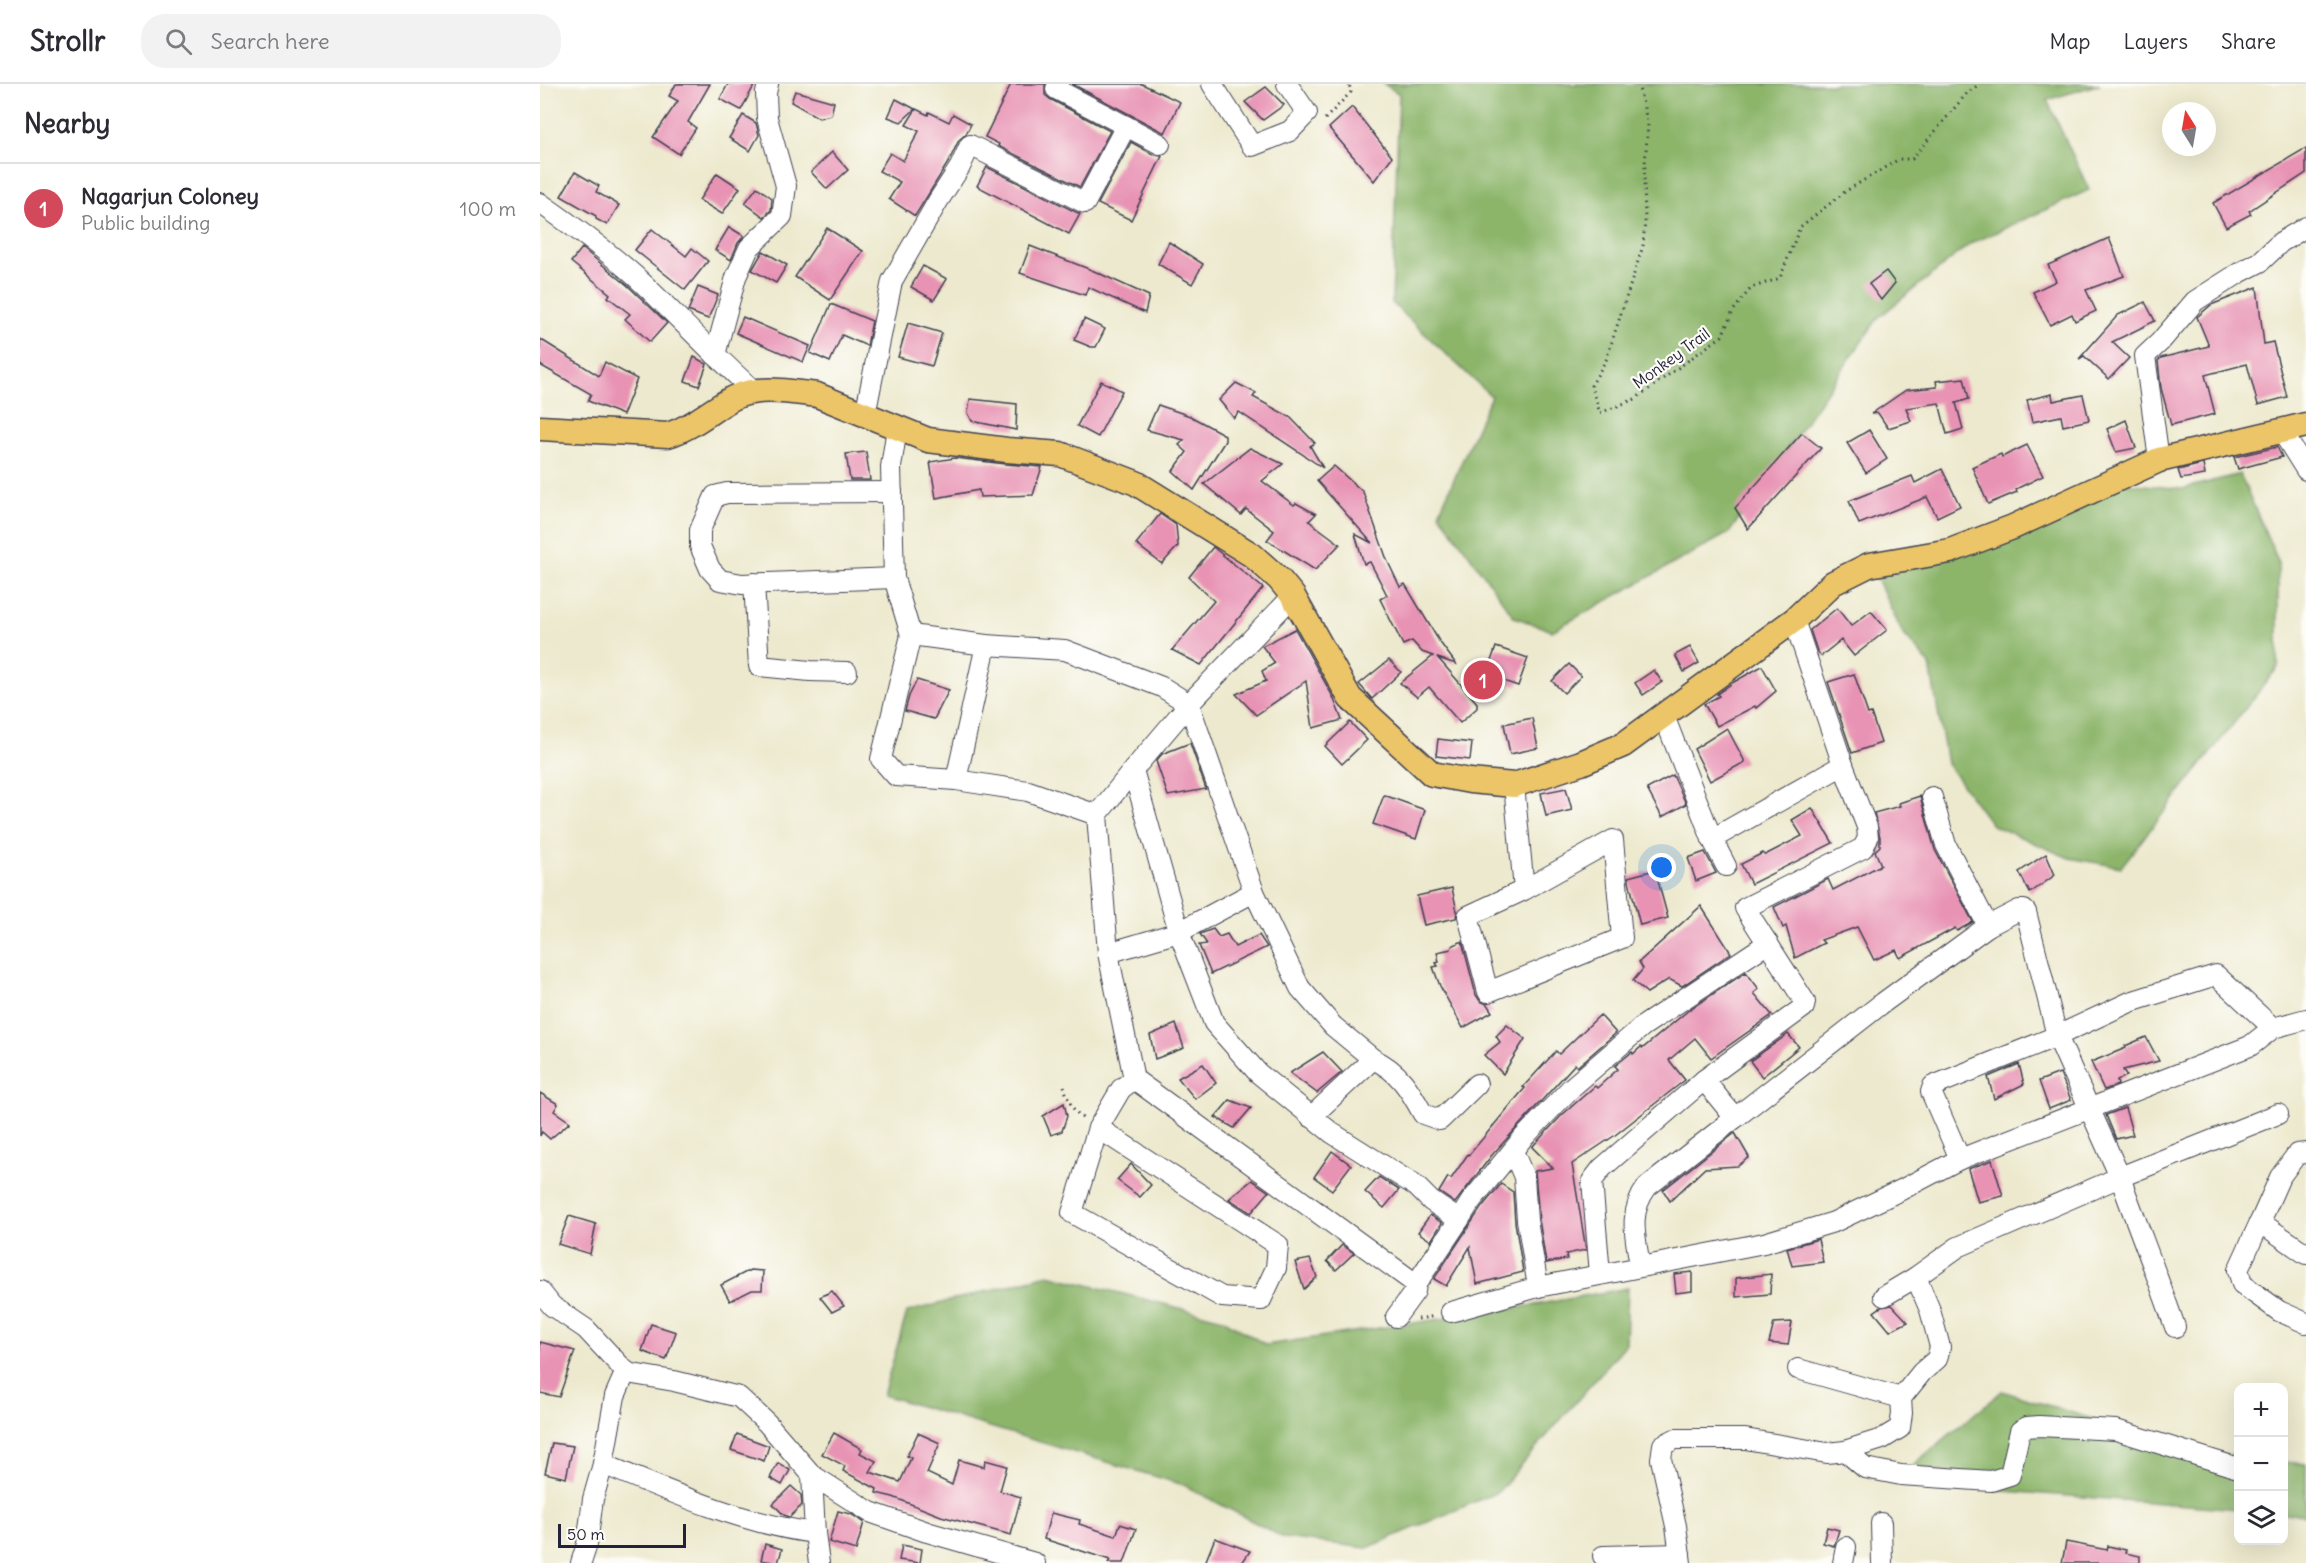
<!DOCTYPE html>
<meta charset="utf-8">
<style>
:root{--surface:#fff;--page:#f2f2f3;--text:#2b2b33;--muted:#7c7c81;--line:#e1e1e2;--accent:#d1495b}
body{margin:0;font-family:Delius,sans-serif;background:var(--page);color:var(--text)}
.controls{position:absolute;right:18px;bottom:18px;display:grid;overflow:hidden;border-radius:12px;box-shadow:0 6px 24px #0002}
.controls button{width:54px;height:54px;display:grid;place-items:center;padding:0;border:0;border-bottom:2px solid var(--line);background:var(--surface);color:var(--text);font:30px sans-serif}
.compass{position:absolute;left:1622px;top:18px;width:54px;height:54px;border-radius:50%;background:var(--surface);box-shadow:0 6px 24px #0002;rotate:349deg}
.scale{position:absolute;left:18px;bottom:15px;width:128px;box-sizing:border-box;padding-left:6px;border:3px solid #22223b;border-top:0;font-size:16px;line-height:21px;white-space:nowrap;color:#22223b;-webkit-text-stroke:4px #fdfcf7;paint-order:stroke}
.you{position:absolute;left:1122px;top:784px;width:21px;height:21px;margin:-15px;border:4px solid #fff;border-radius:50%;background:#1a73e8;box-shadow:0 0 0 9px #1a73e833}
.badge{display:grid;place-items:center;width:39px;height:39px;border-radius:50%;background:var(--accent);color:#fff;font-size:20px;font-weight:700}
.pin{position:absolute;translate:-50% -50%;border:3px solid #fff;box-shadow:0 2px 6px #0006}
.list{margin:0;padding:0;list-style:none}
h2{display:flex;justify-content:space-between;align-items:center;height:78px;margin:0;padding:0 24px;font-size:26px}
h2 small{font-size:20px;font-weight:400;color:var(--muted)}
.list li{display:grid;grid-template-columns:39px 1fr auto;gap:18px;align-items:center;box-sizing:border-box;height:90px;padding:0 24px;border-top:2px solid var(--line)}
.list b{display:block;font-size:22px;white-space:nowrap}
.list p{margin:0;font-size:20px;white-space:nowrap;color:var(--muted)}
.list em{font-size:20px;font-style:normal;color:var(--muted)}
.icon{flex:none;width:33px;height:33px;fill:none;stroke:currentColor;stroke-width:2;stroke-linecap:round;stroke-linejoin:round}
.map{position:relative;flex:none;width:1766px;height:1479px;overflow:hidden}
header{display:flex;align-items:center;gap:36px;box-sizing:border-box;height:84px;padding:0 30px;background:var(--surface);border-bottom:2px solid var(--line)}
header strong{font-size:28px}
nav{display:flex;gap:33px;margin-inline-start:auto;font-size:21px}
.search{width:420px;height:54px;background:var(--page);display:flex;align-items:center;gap:15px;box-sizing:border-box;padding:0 21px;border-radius:24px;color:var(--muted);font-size:22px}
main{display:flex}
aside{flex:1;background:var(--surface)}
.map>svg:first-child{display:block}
</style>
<header>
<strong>Strollr</strong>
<div class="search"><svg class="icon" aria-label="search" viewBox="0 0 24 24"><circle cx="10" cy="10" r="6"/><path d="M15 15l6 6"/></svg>Search here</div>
<nav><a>Map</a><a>Layers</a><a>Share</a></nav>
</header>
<main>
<aside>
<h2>Nearby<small></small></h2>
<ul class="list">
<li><span class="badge">1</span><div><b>Nagarjun Coloney</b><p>Public building</p></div><em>100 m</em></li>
</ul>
</aside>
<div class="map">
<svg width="1766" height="1479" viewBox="0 0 1766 1479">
<rect width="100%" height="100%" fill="#fdfcf7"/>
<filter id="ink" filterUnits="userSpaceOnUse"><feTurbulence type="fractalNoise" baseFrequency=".0167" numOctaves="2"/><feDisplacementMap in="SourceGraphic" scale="12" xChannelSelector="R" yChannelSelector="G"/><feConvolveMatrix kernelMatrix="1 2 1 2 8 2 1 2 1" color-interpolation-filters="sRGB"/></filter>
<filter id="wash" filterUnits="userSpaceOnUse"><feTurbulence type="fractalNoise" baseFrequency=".008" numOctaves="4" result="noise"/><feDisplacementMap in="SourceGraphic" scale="24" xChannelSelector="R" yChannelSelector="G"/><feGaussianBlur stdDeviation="1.35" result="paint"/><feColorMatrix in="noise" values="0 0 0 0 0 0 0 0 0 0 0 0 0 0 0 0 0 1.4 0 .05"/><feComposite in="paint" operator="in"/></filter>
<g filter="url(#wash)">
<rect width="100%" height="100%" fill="#ede9ce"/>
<g fill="#8cb56b" stroke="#576c53" stroke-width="1.5">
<path d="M844 0H1560L1507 16 1549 106 1430 160 1338 234 1189 449 1012 547 974 533 899 429 951 312 852 219 859 10Z"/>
<path d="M1700 390 1738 477V583L1581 783 1529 774 1452 741 1407 680 1390 581 1362 548 1335 490 1577 398 1642 405Z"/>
<path d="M508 1191 683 1235 726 1261 994 1221 1088 1204 1086 1260 958 1408 827 1464 744 1454 644 1401 343 1311 367 1228Z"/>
<path d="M1462 1307 1655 1367 1698 1372V1425L1465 1407 1373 1381Z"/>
<path d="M1744 1378 1766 1380V1431L1744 1429Z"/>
</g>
<g id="blocks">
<g fill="#e893b4">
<path d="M136 0H170L148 38 156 44 139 70 113 53 138 17 129 12Z"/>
<path d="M188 0H215L201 26 180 15Z"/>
<path d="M471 0H505V11L510 15 570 47 540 103 458 62 459 60 445 53Z"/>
<path d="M532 0H602L640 18 625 49Z"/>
<path d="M726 3 744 21 723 36 705 18Z"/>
<path d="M255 7 294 18 291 31 279 34 251 18Z"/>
<path d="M356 15 375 25 361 38 348 33Z"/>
<path d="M812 23 852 73 834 97 789 44Z"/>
<path d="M376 25 388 31 389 28 409 38 413 30 431 40 426 50 419 56 409 77 375 132 349 115 360 98 339 87 350 69 363 77 379 47 366 41Z"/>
<path d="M203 31 216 39 219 51 210 67 189 54Z"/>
<path d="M591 58 614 71 622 72 591 136 558 120Z"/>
<path d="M1766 64V89L1709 127 1711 130 1686 143 1673 119Z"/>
<path d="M292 68 308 86 287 105 271 88Z"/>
<path d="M447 83 540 130 529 150 437 102Z"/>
<path d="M35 88 59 102 56 108 79 121 67 141 56 135V132L21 112Z"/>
<path d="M177 89 200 104 182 130 159 116Z"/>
<path d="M217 103 232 114 231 126 224 133 205 119Z"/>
<path d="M189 143 204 152 198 159 191 176 175 166Z"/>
<path d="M287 144 323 167 290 216 255 193Z"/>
<path d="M112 145 146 172 152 164 168 177 145 206 95 166Z"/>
<path d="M1569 154 1584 192 1546 206 1556 227 1535 237 1532 230 1510 241 1493 208 1516 197 1508 181Z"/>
<path d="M629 158 663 180 652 200 618 180Z"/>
<path d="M490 162 554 187 609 212 605 229 548 203 545 211 480 189Z"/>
<path d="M42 164 87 201 127 239 110 258 85 235 90 230 68 213 70 210 31 178Z"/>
<path d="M223 167 247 181 236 199 212 186Z"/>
<path d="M383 182 407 195 394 216 371 203Z"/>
<path d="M1346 187 1355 199 1341 216 1329 200Z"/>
<path d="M158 203 178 211 168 235 148 227Z"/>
<path d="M1717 203 1724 260 1733 258 1747 313 1718 321 1707 280 1665 291 1675 330 1631 341 1621 304 1618 277 1621 274 1669 262 1657 233 1671 221Z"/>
<path d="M1605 218 1615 237 1572 258 1589 274 1569 295 1544 272 1539 275 1578 231Z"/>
<path d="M291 220 332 237 327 262 302 251 290 278 270 269Z"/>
<path d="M203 233 270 262 263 278 196 249Z"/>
<path d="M544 235 565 245 556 263H551L534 256Z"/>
<path d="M368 239 402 249 392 282 358 273Z"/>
<path d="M0 255 59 292 65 278 97 295 83 331 48 317 51 310 0 281Z"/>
<path d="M154 273 167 280 159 302 145 297Z"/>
<path d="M1424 294 1429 315 1416 319 1423 345 1407 350 1399 319 1366 324 1371 337 1348 344 1338 329 1331 330 1366 306 1397 303 1396 297Z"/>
<path d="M561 297 582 307 558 353 537 342Z"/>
<path d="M696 299 716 309 713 313 750 333 775 359 770 362 783 384 699 328 694 334 679 316Z"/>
<path d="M1512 310 1513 317 1543 311 1549 336 1523 342 1521 332 1492 338 1487 316Z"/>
<path d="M430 315 477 320 476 346 432 337 428 329Z"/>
<path d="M618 321 650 332 685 351V357L654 406 633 387 647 368 639 361 644 356 607 346Z"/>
<path d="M1586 336 1596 364 1576 368 1567 345Z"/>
<path d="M1329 346 1347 375 1326 389 1307 359Z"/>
<path d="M1262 349 1281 364 1208 445 1195 424Z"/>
<path d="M1487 361 1503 392 1476 405 1477 408 1448 420 1432 383 1461 370 1462 373Z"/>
<path d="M1737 363 1742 373 1698 385 1694 373Z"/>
<path d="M710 364 743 380 722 397 754 421 756 419 776 430 769 437 800 460 775 486 727 456 734 447 706 425 701 431 664 400Z"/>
<path d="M326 368 330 396H310L306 370Z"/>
<path d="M415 374 465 380 502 383 493 411 440 413 439 406 396 414 390 378Z"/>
<path d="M1663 380 1665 391 1641 395 1638 386Z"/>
<path d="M794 382 823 408 847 476 860 503 865 500 899 557 916 580 898 574 937 619V624L920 639 889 603 877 613 860 599 893 572 882 568 872 557 863 561 840 515 847 511 830 478 824 480 815 450 832 459 777 397Z"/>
<path d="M1402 385 1420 422 1397 433 1387 413 1319 440 1309 417 1372 392 1375 399Z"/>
<path d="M620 430 636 441 638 462 622 480 596 460Z"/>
<path d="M673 463 723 504 661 581 632 566 674 517 649 493Z"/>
<path d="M1297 524 1311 542 1331 527 1347 546 1314 572 1301 556 1281 572 1277 567 1270 546Z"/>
<path d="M755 545 793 613 802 636 773 644 766 597 716 631 696 610 726 597 722 587 735 579 722 562Z"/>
<path d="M956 563 988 574 978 602 946 591Z"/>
<path d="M1150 563 1159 579 1144 588 1135 571Z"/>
<path d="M849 576 861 588 832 615 819 600Z"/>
<path d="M1029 580 1041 592 1024 609 1012 597Z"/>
<path d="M1222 582 1236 607 1216 624 1215 622 1177 642 1164 620 1179 612 1177 610 1194 598Z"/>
<path d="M1114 586 1122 598 1103 611 1095 599Z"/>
<path d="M1314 590 1328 630 1331 629 1341 659 1312 669 1288 598Z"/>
<path d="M377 596 409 606 394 635 365 627 369 612Z"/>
<path d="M992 634 998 664 970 670 964 640Z"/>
<path d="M810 638 827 656 802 680 785 662Z"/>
<path d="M1187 644 1205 678 1170 697 1154 665Z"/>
<path d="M898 655 932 659 930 676 896 672Z"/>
<path d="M650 659 666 705 628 712 616 677 622 670Z"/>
<path d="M1133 691 1146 720 1122 733 1107 705Z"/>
<path d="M1026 704 1032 726 1006 732 1001 709Z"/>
<path d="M844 711 885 726 876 755 833 740Z"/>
<path d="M1380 712 1395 766 1433 838 1417 847 1415 844 1360 874 1356 866 1334 876 1317 843 1281 856 1284 859 1255 874 1246 842 1243 844 1234 823 1288 795 1293 806 1341 781 1335 767 1340 762V753L1334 729 1360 722 1359 719Z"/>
<path d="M1272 724 1293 759 1211 800 1201 780 1223 769 1225 771 1262 752 1252 736Z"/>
<path d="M1165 768 1176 789 1156 797 1148 774Z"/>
<path d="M1506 770 1515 791 1490 809 1479 788Z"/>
<path d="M1115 786 1128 834 1100 841 1088 793Z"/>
<path d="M912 804 917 827 916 834 884 841 877 812Z"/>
<path d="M1161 822 1191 869 1142 902 1129 895 1107 909 1093 897 1103 885 1099 878Z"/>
<path d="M673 845 679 853 687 850 695 863 719 851 727 863 671 890 659 861 667 860 660 850Z"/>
<path d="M922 857 936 911 940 917 947 920 952 928 923 944 900 902 893 883 898 882 896 879 899 878 897 868 911 865 912 862Z"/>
<path d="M1206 888 1219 905 1214 909 1232 931 1171 974 1155 954 1129 976 1145 996 1074 1052 1032 1080 1046 1166 1026 1170 1027 1175 1006 1179 999 1135 995 1087 1013 1084 992 1063 1022 1031 1055 1002 1057 1004 1078 985 1075 982 1092 968 1093 970 1101 963 1103 964 1150 925Z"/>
<path d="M1060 931 1076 949 1037 983 1035 980 952 1071 915 1119 899 1108 908 1093 911 1095 928 1070 929 1071 973 1018 985 1004 983 1003 1016 967 1019 970Z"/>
<path d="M636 940 644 964 615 975 610 951Z"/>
<path d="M967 941 985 955 963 990 944 971 960 958 956 952Z"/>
<path d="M1248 950 1259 963 1222 993 1210 977Z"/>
<path d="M1606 953 1619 977 1583 986 1587 992 1577 996 1578 1001 1564 1006 1551 978 1586 964 1585 962Z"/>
<path d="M783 968 802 988 777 1009 750 989Z"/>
<path d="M663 980 676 999 655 1015 638 994Z"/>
<path d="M1479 980 1484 1000 1454 1015 1448 993Z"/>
<path d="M1520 989 1531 1016 1509 1025 1499 997Z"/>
<path d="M0 1009 18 1020 14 1027 30 1038 10 1055 2 1048 0 1052Z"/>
<path d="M690 1016 711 1024 694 1044 675 1033Z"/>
<path d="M524 1019 527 1032 522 1047 511 1051 503 1032Z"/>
<path d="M1585 1024 1593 1051 1576 1055 1566 1031Z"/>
<path d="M1195 1049 1209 1073 1198 1082 1165 1084 1130 1117 1123 1106Z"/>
<path d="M792 1067 811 1081 792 1106 774 1093Z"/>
<path d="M1452 1076 1463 1112 1438 1118 1428 1085Z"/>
<path d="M591 1080 611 1101 600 1113 577 1096Z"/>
<path d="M839 1093 859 1106 844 1124 825 1108Z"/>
<path d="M712 1096 729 1108 711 1129 689 1115Z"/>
<path d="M961 1100 973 1108 975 1138 983 1188 937 1200 930 1163 906 1202 894 1195 941 1124Z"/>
<path d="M890 1131 902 1139 891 1157 878 1148Z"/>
<path d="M29 1132 56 1140 50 1170 18 1160Z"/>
<path d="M1278 1155 1283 1178 1252 1182 1247 1164Z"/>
<path d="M802 1161 814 1169 796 1186 787 1177Z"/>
<path d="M770 1175 777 1193 764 1205 755 1178Z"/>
<path d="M210 1186 223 1187 222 1206H212L190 1217 181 1201Z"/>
<path d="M1152 1188V1207L1136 1209 1134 1190Z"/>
<path d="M1231 1190 1230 1210 1196 1213V1194Z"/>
<path d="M292 1207 304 1222 292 1228 280 1213Z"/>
<path d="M1352 1221 1368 1238 1350 1247 1334 1228 1341 1223Z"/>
<path d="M1252 1238 1248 1261 1229 1259 1234 1239Z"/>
<path d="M111 1240 136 1248 126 1276 102 1267Z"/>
<path d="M0 1258 35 1267 19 1313 0 1309Z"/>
<path d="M294 1349 322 1365 320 1369 336 1377 330 1388 360 1398 371 1374 367 1372 378 1349 400 1359 387 1389 412 1401 419 1376 444 1383 445 1376 467 1382 460 1407 481 1413 471 1451 401 1432 353 1413 336 1409 337 1405 303 1387 305 1382 282 1370Z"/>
<path d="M197 1350 229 1362 224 1377 191 1366Z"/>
<path d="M12 1359 33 1362 26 1394 5 1389Z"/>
<path d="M238 1379 250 1386 242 1401 230 1394Z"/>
<path d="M251 1402 261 1411 262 1421 250 1433 244 1431 233 1420Z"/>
<path d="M298 1427 311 1430 324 1438 316 1466 289 1458Z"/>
<path d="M511 1429 540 1436 539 1440 576 1452 580 1440 596 1445 584 1479H568L570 1476 504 1455Z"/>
<path d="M1287 1443 1299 1446 1294 1462 1283 1459Z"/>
<path d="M675 1454 710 1467 702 1479H665Z"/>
<path d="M1526 1458 1567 1466 1568 1462 1586 1466 1585 1469 1600 1472V1479H1522Z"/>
<path d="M225 1460 242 1465 238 1479 221 1476Z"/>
<path d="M362 1461 382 1465 380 1479 359 1476Z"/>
</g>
</g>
</g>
<g filter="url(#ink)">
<use href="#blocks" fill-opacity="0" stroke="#404051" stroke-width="1.5"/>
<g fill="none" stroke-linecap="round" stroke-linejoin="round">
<defs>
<g id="minor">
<path d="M519 0 516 5 620 60"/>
<path d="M672 0 712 62 750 47 767 29 747 0"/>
<path d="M0 119C33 142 65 165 95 192 135 229 172 270 214 307"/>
<path d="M175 271 196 193 209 164 242 132 246 102 227 34 226 9 228 0"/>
<path d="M325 331 352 197 398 117 420 83 430 61 545 119 586 42"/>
<path d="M357 344 351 383 354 494 371 551 446 561 525 566 622 603 649 620 714 808"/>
<path d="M1741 346 1766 386"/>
<path d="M1619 376 1605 272 1620 258 1655 217 1699 189 1720 178 1741 158 1766 143"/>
<path d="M352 408 187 409 175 412 160 446V462L170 485 180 496 202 500 354 494"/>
<path d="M214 499 219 582 270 587 307 588"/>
<path d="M371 551 341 675 356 692 416 696 488 707 557 731"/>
<path d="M1124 632 1172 755 1186 782"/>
<path d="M593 686 649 620 753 512"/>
<path d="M416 696 446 561"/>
<path d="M974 701 984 806 928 832 948 908 1082 854 1073 756 984 806"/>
<path d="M1172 755 1303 681"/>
<path d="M568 869 557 731 593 686 639 848 714 808 760 904 793 942 833 975 771 1033"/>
<path d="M1733 944 1710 962 1420 1075 1391 1008 1393 1002 1517 952 1590 918 1676 891 1733 944 1766 935"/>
<path d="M833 975C859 987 870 1006 883 1030L900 1036 937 1000"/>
<path d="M1164 996 1264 923 1265 918 1205 824 1323 764 1328 754 1327 743 1303 681 1254 536"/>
<path d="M558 1044 532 1129 682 1213 721 1216 736 1184 738 1161 558 1044 581 1005 594 995"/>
<path d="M973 1067 984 1093 987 1136 998 1203"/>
<path d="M1720 1138 1740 1093 1757 1070 1766 1069"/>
<path d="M1766 1170 1720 1138 1698 1186 1702 1200 1739 1227 1766 1239"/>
<path d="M1100 1181C1095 1151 1088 1129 1107 1103L1195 1034"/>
<path d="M1060 1190 1052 1097 1062 1084 1164 996 1195 1034 1340 921 1448 842 1406 761 1392 713"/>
<path d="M876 1200 919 1136"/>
<path d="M0 1207 12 1222 46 1245 87 1289 134 1297 199 1313 227 1339 272 1391 330 1428 387 1448 495 1479"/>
<path d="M1344 1212 1376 1193 1418 1163 1580 1093 1517 952 1486 828 1484 826H1479L1448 842"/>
<path d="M911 1228 998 1203 1224 1159 1294 1138 1361 1106 1420 1075"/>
<path d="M856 1233 875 1207 876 1200 594 995 568 869 639 848 674 939 718 989 792 1049 876 1102 891 1117 919 1136 931 1117 983 1054 1032 1003 1103 942 1228 859"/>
<path d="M1635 1243C1618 1193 1598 1144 1580 1093L1738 1030"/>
<path d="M1258 1285 1361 1314"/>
<path d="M1305 1367 1325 1384 1361 1391 1451 1397 1470 1391 1480 1347 1487 1343 1499 1342 1576 1346 1698 1384"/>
<path d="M63 1380C128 1407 206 1441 275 1449"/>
<path d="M272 1391 275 1449 279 1479"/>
<path d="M1341 1439 1342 1479"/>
<path d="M1063 1472 1140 1470"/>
<path d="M41 1479 47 1460 53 1415 63 1380 75 1312 86 1287 87 1289"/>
<path d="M1141 1479 1136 1442 1121 1375 1123 1361 1135 1355H1205L1287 1369 1305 1367 1323 1361 1342 1355 1360 1344 1362 1329 1361 1314 1382 1288 1397 1275 1400 1263 1390 1226 1376 1193"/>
<path d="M1303 1479 1306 1463"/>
</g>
<path id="major" d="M0 344 128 351C153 343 171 326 193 314 217 301 252 308 277 311L388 356 467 366 520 370 596 399 712 471 739 495 753 512 810 614 892 690 930 697 974 701 1041 679 1083 661 1254 536 1293 499 1329 481 1410 467 1473 443 1619 376 1766 341"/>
</defs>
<use href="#minor" stroke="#404051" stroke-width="22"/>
<use href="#major" stroke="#404051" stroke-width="27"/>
<g stroke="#404051" stroke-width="3" stroke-dasharray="1.5 4.5" stroke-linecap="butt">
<path d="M1098 0 1108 40 1104 94 1105 137 1103 162 1066 276 1051 302 1060 329 1095 315 1182 252 1193 227 1211 204 1240 194 1260 143 1306 107 1359 75H1372L1427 9 1440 0"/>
<path d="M785 35 811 8 809 0"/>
<path d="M524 1002C527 1014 533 1028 544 1035"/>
<path d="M878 1235 895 1232"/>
</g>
<use href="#minor" stroke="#fff" stroke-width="20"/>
<use href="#major" stroke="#ecc569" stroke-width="24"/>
</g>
</g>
<g text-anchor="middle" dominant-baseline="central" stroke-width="4.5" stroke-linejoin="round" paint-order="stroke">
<g font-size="16" fill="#22223b" stroke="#fdfcf7">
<text transform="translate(1131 274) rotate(-36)">Monkey Trail</text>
</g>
</g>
</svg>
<div class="controls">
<button>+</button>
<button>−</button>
<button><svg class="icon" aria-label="layers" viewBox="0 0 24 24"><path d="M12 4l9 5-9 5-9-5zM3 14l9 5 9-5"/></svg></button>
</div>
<svg class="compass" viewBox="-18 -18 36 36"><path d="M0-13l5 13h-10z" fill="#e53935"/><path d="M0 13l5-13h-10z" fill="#7c7c81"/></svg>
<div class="scale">50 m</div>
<div class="you"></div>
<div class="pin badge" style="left:943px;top:596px">1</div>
</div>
</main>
